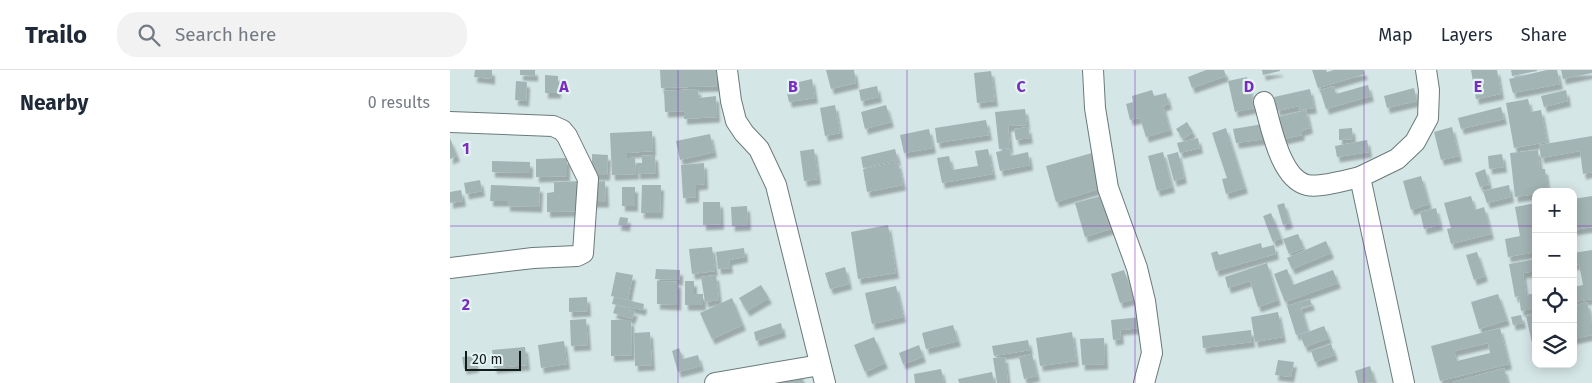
<!DOCTYPE html>
<meta charset="utf-8">
<style>
:root{--surface:#fff;--page:#f2f2f3;--text:#1f2937;--muted:#747a83;--line:#e0e1e3}
body{margin:0;font-family:"Fira Sans",sans-serif;background:var(--page);color:var(--text)}
.controls{position:absolute;right:15px;bottom:15px;display:grid;overflow:hidden;border-radius:10px;box-shadow:0 2px 12px #0003}
.controls button{width:45px;height:45px;display:grid;place-items:center;padding:0;border:0;border-bottom:1px solid var(--line);background:var(--surface);color:var(--text);font:25px sans-serif}
.scale{position:absolute;left:15px;bottom:12px;width:56px;box-sizing:border-box;padding-left:5px;border:2px solid #141b1b;border-top:0;font-size:14px;line-height:18px;white-space:nowrap;color:#141b1b;-webkit-text-stroke:4px #e2f4f4;paint-order:stroke}
.list{margin:0;padding:0;list-style:none}
h2{display:flex;justify-content:space-between;align-items:center;height:65px;margin:0;padding:0 20px;font-size:21px}
h2 small{font-size:16px;font-weight:400;color:var(--muted)}
.icon{flex:none;width:28px;height:28px;fill:none;stroke:currentColor;stroke-width:2;stroke-linecap:round;stroke-linejoin:round}
.map{position:relative;flex:none;width:1142px;height:313px;overflow:hidden}
header{display:flex;align-items:center;gap:30px;box-sizing:border-box;height:70px;padding:0 25px;background:var(--surface);border-bottom:1px solid var(--line)}
header strong{font-size:24px}
nav{display:flex;gap:28px;margin-inline-start:auto;font-size:18px}
.search{width:350px;height:45px;background:var(--page);display:flex;align-items:center;gap:12px;box-sizing:border-box;padding:0 18px;border-radius:20px;color:var(--muted);font-size:19px}
main{display:flex}
aside{flex:1;background:var(--surface)}
.map>svg:first-child{display:block}
</style>
<header>
<strong>Trailo</strong>
<div class="search"><svg class="icon" aria-label="search" viewBox="0 0 24 24"><circle cx="10" cy="10" r="6"/><path d="M15 15l6 6"/></svg>Search here</div>
<nav><a>Map</a><a>Layers</a><a>Share</a></nav>
</header>
<main>
<aside>
<h2>Nearby<small>0 results</small></h2>
<ul class="list">
</ul>
</aside>
<div class="map">
<svg width="1142" height="313" viewBox="0 0 1142 313">
<defs>
<filter id="shadow"><feDropShadow dx="3" dy="5.5" stdDeviation="1" flood-color="#0004"/></filter>
</defs>
<rect width="100%" height="100%" fill="#d5e6e7"/>
<g fill="#a3b4b5" fill-rule="evenodd" filter="url(#shadow)">
<path d="M25 0H42V9L24 7Z"/>
<path d="M70 0H85V6L70 5Z"/>
<path d="M210 0H266L267 16 211 18Z"/>
<path d="M376 0H404L406 13 381 19Z"/>
<path d="M756 0H774L776 6 742 18 738 7Z"/>
<path d="M812 0H830V1L813 5Z"/>
<path d="M862 0H876L877 2 884 0H913L915 4 868 18Z"/>
<path d="M1021 0H1047L1051 24 1026 29Z"/>
<path d="M1061 0H1087V1L1062 6Z"/>
<path d="M1097 0H1107L1110 14 1063 23 1059 9Z"/>
<path d="M1111 0H1142V3L1113 9Z"/>
<path d="M541 1 545 31 527 33 524 3Z"/>
<path d="M95 5 108 6V23H95Z"/>
<path d="M797 7 804 38 785 42 778 11Z"/>
<path d="M362 9 365 28 339 32 337 23 345 22 344 13Z"/>
<path d="M66 11 77 12 76 31 65 30Z"/>
<path d="M918 15 921 26 876 39 870 20 884 16 886 24Z"/>
<path d="M427 16 429 27 411 31 409 20Z"/>
<path d="M964 18 967 31 937 38 934 26Z"/>
<path d="M248 19 249 28 266 26 267 47 234 49V41L215 42 214 21Z"/>
<path d="M860 19 864 38 850 40 849 36 827 41 824 27Z"/>
<path d="M702 20 704 26 716 23 719 34 713 36 720 60 696 67 690 48 680 50 676 34 683 32 682 26Z"/>
<path d="M1116 20 1118 31 1094 37 1091 26Z"/>
<path d="M1078 29 1081 42 1091 40 1097 72 1064 78 1056 33Z"/>
<path d="M385 35 390 63 375 66 370 38Z"/>
<path d="M436 35 441 52 415 59 411 42Z"/>
<path d="M1051 37 1054 49 1011 59 1008 48Z"/>
<path d="M575 39 577 55 558 56 560 78 549 79 545 42Z"/>
<path d="M856 40 860 58 851 61 852 65 830 70 824 48Z"/>
<path d="M536 50 539 65 487 73 485 58Z"/>
<path d="M737 52 743 62 733 69 726 59Z"/>
<path d="M813 54 815 69 786 73 783 59Z"/>
<path d="M578 57 580 68 566 70 564 59Z"/>
<path d="M1002 57 1009 86 991 90 984 62Z"/>
<path d="M776 58 795 118 776 124 772 109 777 108 762 63Z"/>
<path d="M902 58 903 69 889 70V59Z"/>
<path d="M479 59 483 78 454 83 450 65Z"/>
<path d="M202 61 203 81 177 83V88H185L186 104 162 105 160 63Z"/>
<path d="M260 64 264 82 230 90 226 71Z"/>
<path d="M1142 66V102L1133 104 1130 81 1091 88 1089 75Z"/>
<path d="M0 68 7 86 0 89Z"/>
<path d="M748 68 750 78 730 83 727 73Z"/>
<path d="M917 70 919 82 887 87 885 76Z"/>
<path d="M364 79 368 109 354 111 350 81Z"/>
<path d="M445 79 448 90 413 98 411 87Z"/>
<path d="M538 79 543 104 492 113 487 88 499 86 502 100 528 96 525 81Z"/>
<path d="M560 79 561 86 578 82 580 95 550 101 546 82Z"/>
<path d="M1088 80 1090 99H1095L1098 122H1086V124L1065 127 1060 83Z"/>
<path d="M713 82 722 117 707 121 698 86Z"/>
<path d="M728 82 734 108 724 111 717 85Z"/>
<path d="M642 83 652 118 606 132 596 96Z"/>
<path d="M142 84 158 85 157 105H137V94H142Z"/>
<path d="M1052 84 1054 97 1039 99 1038 86Z"/>
<path d="M205 85 206 103 187 104V93H192V86Z"/>
<path d="M117 88V106L86 107V89Z"/>
<path d="M42 91 80 92V103L42 102Z"/>
<path d="M448 92 453 115 417 122 413 99Z"/>
<path d="M254 93 255 114 246 115V127L233 128 231 95Z"/>
<path d="M1035 99 1039 114 1030 117 1025 103Z"/>
<path d="M971 106 979 134 961 140 953 111Z"/>
<path d="M30 110 32 121 16 124 14 113Z"/>
<path d="M135 111 136 141 97 142V123L104 122V112Z"/>
<path d="M155 111 156 132H140V112Z"/>
<path d="M41 115 90 117 89 137 57 136V131H40Z"/>
<path d="M192 115H211L210 143H191Z"/>
<path d="M1059 115 1061 127 1037 133 1033 121Z"/>
<rect x="172" y="117" width="13" height="19"/>
<path d="M11 120 13 131 0 133V122Z"/>
<path d="M654 125 664 158 635 167 625 133Z"/>
<path d="M1021 126 1025 140 1034 137 1041 164 1001 174 997 159 1001 158 994 133Z"/>
<path d="M1142 126V157L1123 160V129Z"/>
<path d="M253 132H270L271 154 253 155Z"/>
<path d="M834 133 840 153 833 155 827 135Z"/>
<path d="M1086 133V182L1058 187 1055 169 1070 166 1065 137Z"/>
<path d="M297 136 298 155 282 156 281 137Z"/>
<path d="M986 138 990 155 974 159 970 142Z"/>
<path d="M821 143 831 168 823 172 813 146Z"/>
<path d="M170 147 178 148 177 156 168 155Z"/>
<path d="M438 155 446 203 408 209 401 162Z"/>
<path d="M848 164 854 178 839 184 833 169Z"/>
<path d="M876 171 881 183 842 199 837 188Z"/>
<path d="M811 173 812 178 824 175 826 184 766 201 761 183 767 181 769 185Z"/>
<path d="M262 177 265 201 242 204 239 179Z"/>
<path d="M294 178 295 187 279 190 280 198 268 199 266 182Z"/>
<path d="M1142 180V229L1123 232V217L1133 215 1129 194 1123 195V183Z"/>
<path d="M1027 182 1035 206 1024 210 1016 185Z"/>
<path d="M1086 189V201L1073 203 1076 225 1086 223V238L1071 241 1069 226 1065 227 1059 194Z"/>
<path d="M817 193 828 230 808 237 800 211 778 218 775 207Z"/>
<path d="M395 197 399 214 380 219 375 203Z"/>
<path d="M206 199 230 200V210L205 209Z"/>
<path d="M837 199 843 215 883 200 888 213 835 232 824 204Z"/>
<path d="M674 200 684 229 670 233 661 204Z"/>
<path d="M166 202 183 205 178 230 161 226Z"/>
<path d="M266 205 269 230 255 232 251 207Z"/>
<path d="M207 211 228 212V235L207 234Z"/>
<path d="M235 211H244V224H253V235H235Z"/>
<path d="M311 215 319 228 297 241 289 228Z"/>
<path d="M446 216 453 247 422 254 415 223Z"/>
<path d="M1048 224 1057 250 1029 259 1021 232Z"/>
<path d="M137 227 138 241 119 242V228Z"/>
<path d="M164 227 194 234 193 240 162 234Z"/>
<path d="M282 228 293 255 262 269 250 243Z"/>
<path d="M860 229 862 235 851 238 858 261 846 265 837 236Z"/>
<path d="M1137 232 1142 253V265L1123 269V236Z"/>
<path d="M166 235 185 241 182 249 163 243Z"/>
<path d="M828 242 833 267 805 272 801 247Z"/>
<path d="M1086 244V278H1083L1076 246Z"/>
<path d="M1071 245 1073 253 1063 255 1061 247Z"/>
<path d="M691 247 692 258 670 260 671 269 663 270 661 250Z"/>
<path d="M136 249 138 275 121 276 120 250Z"/>
<path d="M161 250H181L182 285 161 286Z"/>
<path d="M331 253 333 262 306 271 304 262Z"/>
<path d="M503 255 508 271 476 279 472 263Z"/>
<path d="M874 256 879 268 855 277 850 265Z"/>
<path d="M1050 258 1059 294 990 311 981 276ZM1038 273 1040 283 1007 291 1004 281Z"/>
<path d="M801 260 802 272 753 278 752 266Z"/>
<path d="M200 262 202 295 185 296 184 263Z"/>
<path d="M622 262 626 291 590 296 586 268Z"/>
<path d="M424 267 435 293 415 302 404 275Z"/>
<path d="M654 268 655 294 632 295 630 269Z"/>
<path d="M578 270 580 280 544 286 542 276Z"/>
<path d="M114 271 117 294 91 298 88 275Z"/>
<path d="M881 274 885 285 865 292 861 281Z"/>
<path d="M469 275 473 287 453 294 449 283Z"/>
<path d="M75 277 77 295 44 298 42 280Z"/>
<path d="M229 278 233 289 248 285 251 296 228 302 222 281Z"/>
<path d="M582 284 587 306 574 309 569 287Z"/>
<path d="M24 286 26 297 14 299 12 287Z"/>
<path d="M555 287 558 313H547L543 288Z"/>
<path d="M828 290 844 292 841 307 825 305Z"/>
<path d="M920 296 925 312 908 313 905 301Z"/>
<path d="M1054 298 1058 313H1003V312Z"/>
<path d="M491 299 494 313H465L464 304Z"/>
<path d="M349 302 354 313H324Z"/>
<path d="M542 302 544 313H509L508 309Z"/>
</g>
<g fill="none" stroke-linecap="round" stroke-linejoin="round">
<defs>
<g id="street">
<path d="M277 0 281 31 286 51 294 63 309 79 326 115 375 313"/>
<path d="M643 0 645 38 658 118 687 198 695 231 702 283 694 313"/>
<path d="M814 32C821 55 830 109 857 115 870 118 896 110 910 107"/>
<path d="M0 52 103 56 112 60 117 66 138 109 133 183 127 186 83 188 0 198"/>
<path d="M265 313 370 295"/>
<path d="M954 313 910 107 947 89 965 72 978 48 979 20 976 0"/>
</g>
</defs>
<use href="#street" stroke="#6a7a7a" stroke-width="22"/>
<use href="#street" stroke="#fff" stroke-width="20"/>
</g>
<path fill="none" stroke="#7b2cbf" stroke-width="1" stroke-opacity="0.55" d="M228 0V313M457 0V313M685 0V313M914 0V313M0 156H1086M1123 156H1142"/>
<g font-size="16" text-anchor="middle" font-weight="bold" fill="#7b2cbf" stroke="#e2f4f4" stroke-width="4.5" stroke-linejoin="round" paint-order="stroke">
<text x="114" y="22">A</text>
<text x="343" y="22">B</text>
<text x="571" y="22">C</text>
<text x="799" y="22">D</text>
<text x="1028" y="22">E</text>
<text x="16" y="84">1</text>
<text x="16" y="240">2</text>
</g>
</svg>
<div class="controls">
<button>+</button>
<button>−</button>
<button><svg class="icon" aria-label="locate" viewBox="0 0 24 24"><circle cx="12" cy="12" r="6"/><path d="M12 2v4M12 18v4M2 12h4M18 12h4"/></svg></button>
<button><svg class="icon" aria-label="layers" viewBox="0 0 24 24"><path d="M12 4l9 5-9 5-9-5zM3 14l9 5 9-5"/></svg></button>
</div>
<div class="scale">20 m</div>
</div>
</main>
